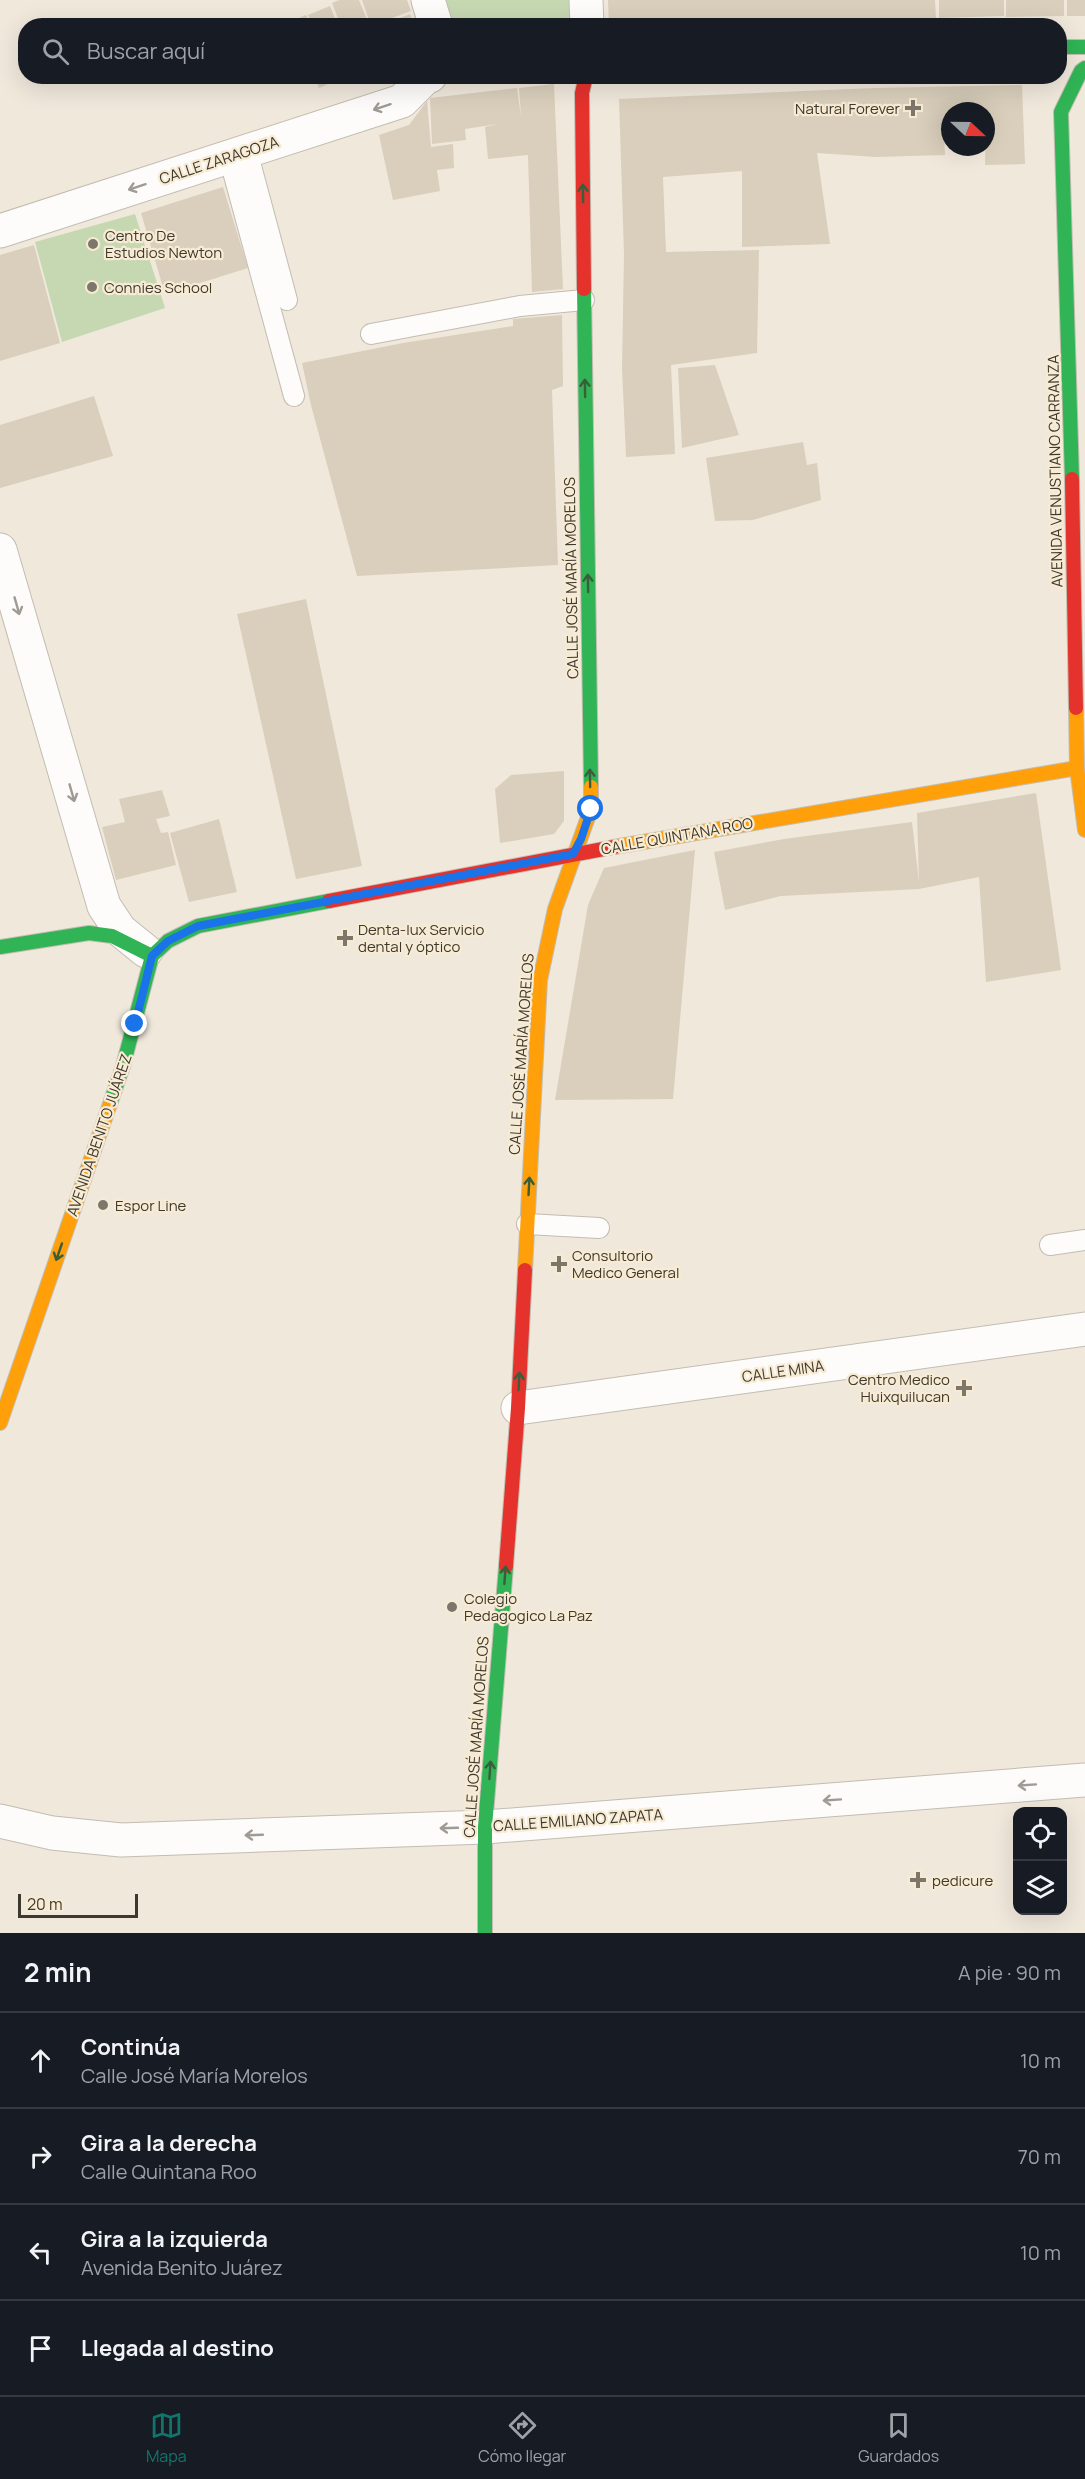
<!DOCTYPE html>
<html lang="es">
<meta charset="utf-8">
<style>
:root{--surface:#171b24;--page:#242831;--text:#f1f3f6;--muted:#9ea1a6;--line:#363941;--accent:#0f766e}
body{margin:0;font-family:Manrope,sans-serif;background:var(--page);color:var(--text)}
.controls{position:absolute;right:18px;bottom:18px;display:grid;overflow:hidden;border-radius:12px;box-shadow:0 6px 24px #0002}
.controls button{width:54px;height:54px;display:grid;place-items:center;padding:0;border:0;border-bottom:2px solid var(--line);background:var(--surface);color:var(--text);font:30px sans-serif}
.compass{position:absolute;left:941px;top:102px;width:54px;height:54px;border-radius:50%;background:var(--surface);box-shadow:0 6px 24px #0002;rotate:112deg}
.scale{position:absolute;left:18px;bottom:15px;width:120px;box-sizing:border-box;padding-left:6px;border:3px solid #3e392f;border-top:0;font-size:16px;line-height:21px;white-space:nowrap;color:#3e392f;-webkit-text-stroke:4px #f8ebd3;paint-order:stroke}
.stop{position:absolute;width:18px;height:18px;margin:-14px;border:4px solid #1a73e8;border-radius:50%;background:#fff}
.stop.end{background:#1a73e8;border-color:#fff;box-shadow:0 2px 6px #0008}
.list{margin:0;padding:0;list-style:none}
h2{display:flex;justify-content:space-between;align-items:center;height:78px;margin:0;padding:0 24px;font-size:26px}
h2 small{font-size:20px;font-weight:400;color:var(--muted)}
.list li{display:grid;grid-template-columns:39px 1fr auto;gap:18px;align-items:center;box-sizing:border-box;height:96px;padding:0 24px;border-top:2px solid var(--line)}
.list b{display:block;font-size:22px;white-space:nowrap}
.list p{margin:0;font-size:20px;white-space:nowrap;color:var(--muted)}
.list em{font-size:20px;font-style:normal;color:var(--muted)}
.icon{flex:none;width:33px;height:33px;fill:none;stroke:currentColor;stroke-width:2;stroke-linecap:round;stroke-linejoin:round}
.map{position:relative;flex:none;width:1085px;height:1933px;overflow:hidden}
.search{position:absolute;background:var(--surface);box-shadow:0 6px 24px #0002;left:18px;right:18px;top:18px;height:66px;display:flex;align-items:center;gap:15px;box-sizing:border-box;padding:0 21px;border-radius:24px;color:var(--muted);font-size:22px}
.sheet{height:462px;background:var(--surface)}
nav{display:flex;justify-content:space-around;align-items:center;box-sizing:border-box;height:84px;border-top:2px solid var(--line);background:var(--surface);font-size:16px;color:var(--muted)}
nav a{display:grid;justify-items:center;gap:3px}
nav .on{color:var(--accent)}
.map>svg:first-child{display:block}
</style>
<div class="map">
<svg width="1085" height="1933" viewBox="0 0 1085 1933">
<rect width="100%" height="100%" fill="#f0e8db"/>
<g fill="#c5d8b2">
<path d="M438 0H572L573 25H445Z"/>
<path d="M135 214 165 308 62 342 35 242Z"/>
</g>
<g fill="#dacfbc">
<path d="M339 0H359L368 22 359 26H341L332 3Z"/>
<path d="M362 0H407L411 11 371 26Z"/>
<path d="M608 0H935L936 18 758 26H609Z"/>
<path d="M939 0H1004V16L939 18Z"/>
<path d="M1006 0H1064V16L1006 17Z"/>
<rect x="1067" y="0" width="18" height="16"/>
<path d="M330 6 338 26H313L308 15Z"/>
<path d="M410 14 414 26H382V25Z"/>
<path d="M306 15 311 26H289L288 23Z"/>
<path d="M314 76H335L337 80 319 88Z"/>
<path d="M554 84 563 289 532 292 528 155 488 159 485 127 498 124 465 129 466 140 432 144 430 98 517 88 521 116 519 88Z"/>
<path d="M1022 85 1025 164 985 165 986 111H950V131H944L945 155 876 157 817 153 830 244 742 247V171L663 177 666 252 759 250 757 353 671 365 675 454 626 457 622 368 624 254 619 99 875 88Z"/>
<path d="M427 101 431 147 453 144 454 168 437 170 440 191 393 200 379 135 409 125Z"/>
<path d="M223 187 248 268 165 294 141 213Z"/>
<path d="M34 245 60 343 0 361V255Z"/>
<path d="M562 315 563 386 552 390 558 565 357 576 311 405 302 363 403 343 513 326V319Z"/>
<path d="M715 365 739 435 682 448 678 368Z"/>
<path d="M94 396 113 456 0 488V425Z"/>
<path d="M803 442 807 465 817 463 821 500 753 520 715 521 706 458Z"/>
<path d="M306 599 362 866 296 879 237 614Z"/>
<path d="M564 771V821L554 834 500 843 495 789 511 775Z"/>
<path d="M162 790 170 816 156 819 161 833 168 832 176 865 116 880 102 827 125 822 119 799Z"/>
<path d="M1036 793 1061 970 986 982 979 877 919 889 781 896 725 910 714 852 784 839 912 822 919 882 917 813Z"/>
<path d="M219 819 237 892 189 902 170 833Z"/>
<path d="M695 850 673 1099 555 1100 588 905 604 868Z"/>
</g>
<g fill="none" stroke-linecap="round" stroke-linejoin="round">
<defs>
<g id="lane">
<path d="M247 151 287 300"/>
<path d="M229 157 294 396"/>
<path d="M371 334 520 306 584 300"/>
<path d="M527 1224 599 1228"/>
<path d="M1050 1245 1085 1240"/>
</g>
<g id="street">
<path d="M428 0 436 26"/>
<path d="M586 0 587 26"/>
<path d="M0 231 402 101 425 78 430 76"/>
<path d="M0 550 104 906 120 930 146 951"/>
<path d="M518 1408 1085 1329"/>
<path d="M0 1821 52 1833 121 1840 485 1827 1085 1780"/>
</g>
<g id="fast">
<path d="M1060 47H1085"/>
<path d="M584 289 591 787"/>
<path d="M1072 479 1061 112 1081 71 1085 68"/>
<path d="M0 947 89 933 112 936 152 956"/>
<path d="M111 1101 123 1066 152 956 168 941 198 926 329 901"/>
<path d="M485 1933V1827L506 1566"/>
</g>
<g id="slow">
<path d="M1076 708 1077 768 1085 830"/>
<path d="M614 847 1077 768"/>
<path d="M525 1270 540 980 555 909 591 809V787"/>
<path d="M0 1423 111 1101"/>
</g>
<g id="jam">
<path d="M584 289 582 93 586 76"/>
<path d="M1072 479 1076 708"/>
<path d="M329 901 614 847"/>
<path d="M506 1566 518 1408 525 1270"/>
</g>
</defs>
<use href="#lane" stroke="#c2bdb2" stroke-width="22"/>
<use href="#street" stroke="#c2bdb2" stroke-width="35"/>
<use href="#fast" stroke="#c2bdb2" stroke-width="16"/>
<use href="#slow" stroke="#c2bdb2" stroke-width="16"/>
<use href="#jam" stroke="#c2bdb2" stroke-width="16"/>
<use href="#lane" stroke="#fdfcfa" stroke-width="20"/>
<use href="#street" stroke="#fdfcfa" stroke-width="33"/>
<use href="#fast" stroke="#30b455" stroke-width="14"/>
<use href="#slow" stroke="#ff9f0a" stroke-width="14"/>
<use href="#jam" stroke="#e5322d" stroke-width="14"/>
</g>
<defs><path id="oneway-shaft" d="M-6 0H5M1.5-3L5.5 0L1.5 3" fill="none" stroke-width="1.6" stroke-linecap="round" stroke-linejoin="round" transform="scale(1.5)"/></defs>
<g stroke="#9e9a94">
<use href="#oneway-shaft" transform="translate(382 107) rotate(162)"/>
<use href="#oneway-shaft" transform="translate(137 187) rotate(162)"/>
<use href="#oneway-shaft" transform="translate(17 606) rotate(74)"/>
<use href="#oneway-shaft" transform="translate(72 793) rotate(74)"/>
<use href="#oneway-shaft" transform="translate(1027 1785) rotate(176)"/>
<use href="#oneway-shaft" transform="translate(832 1800) rotate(176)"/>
<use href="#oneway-shaft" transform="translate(449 1828) rotate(178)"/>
<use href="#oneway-shaft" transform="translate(254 1835) rotate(178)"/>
</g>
<g stroke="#3a5e3a">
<use href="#oneway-shaft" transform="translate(583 193) rotate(-91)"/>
<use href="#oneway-shaft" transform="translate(585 388) rotate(-91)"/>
<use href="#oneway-shaft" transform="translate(588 583) rotate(-91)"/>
<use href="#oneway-shaft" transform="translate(590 778) rotate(-91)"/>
<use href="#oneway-shaft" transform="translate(529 1186) rotate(-87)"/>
<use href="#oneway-shaft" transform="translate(59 1252) rotate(109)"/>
<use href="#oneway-shaft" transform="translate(519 1381) rotate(-87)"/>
<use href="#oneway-shaft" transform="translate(505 1575) rotate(-86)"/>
<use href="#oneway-shaft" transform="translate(490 1770) rotate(-86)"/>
</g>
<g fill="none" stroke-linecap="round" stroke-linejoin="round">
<path stroke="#1a73e8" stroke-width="8" d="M135 1024 152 956 168 941 198 926 573 854 581 839 591 809"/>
</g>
<g fill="#7c766b" stroke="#f8ebd3" stroke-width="2">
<path d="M910 99h6v6h6v6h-6v6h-6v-6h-6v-6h6z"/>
<circle cx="93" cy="244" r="6"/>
<circle cx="92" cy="287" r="6"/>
<path d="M342 929h6v6h6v6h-6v6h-6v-6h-6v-6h6z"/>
<circle cx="103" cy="1205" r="6"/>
<path d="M556 1255h6v6h6v6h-6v6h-6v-6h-6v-6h6z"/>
<path d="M961 1379h6v6h6v6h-6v6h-6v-6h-6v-6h6z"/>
<circle cx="452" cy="1607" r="6"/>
<path d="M915 1871h6v6h6v6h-6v6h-6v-6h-6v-6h6z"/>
</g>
<g text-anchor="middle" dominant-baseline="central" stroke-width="4.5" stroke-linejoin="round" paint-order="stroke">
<g font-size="15" fill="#3e392f" stroke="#f8ebd3" text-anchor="start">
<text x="900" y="108" text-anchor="end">Natural Forever</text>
<text x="105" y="235">Centro De<tspan x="105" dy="17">Estudios Newton</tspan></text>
<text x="104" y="287">Connies School</text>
<text x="358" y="929">Denta-lux Servicio<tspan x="358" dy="17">dental y óptico</tspan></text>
<text x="115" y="1205">Espor Line</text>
<text x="572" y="1255">Consultorio<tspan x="572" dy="17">Medico General</tspan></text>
<text x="950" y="1379" text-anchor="end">Centro Medico<tspan x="950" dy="17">Huixquilucan</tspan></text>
<text x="464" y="1598">Colegio<tspan x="464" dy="17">Pedagogico La Paz</tspan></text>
<text x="932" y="1880">pedicure</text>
</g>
<g font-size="15" fill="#3e392f" stroke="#f8ebd3">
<text transform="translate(219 160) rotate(-18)">CALLE ZARAGOZA</text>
<text transform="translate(1055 471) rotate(-91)">AVENIDA VENUSTIANO CARRANZA</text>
<text transform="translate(571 578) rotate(-91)">CALLE JOSÉ MARÍA MORELOS</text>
<text transform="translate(677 836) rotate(-10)">CALLE QUINTANA ROO</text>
<text transform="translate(521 1054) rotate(-86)">CALLE JOSÉ MARÍA MORELOS</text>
<text transform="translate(99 1135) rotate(-71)">AVENIDA BENITO JUÁREZ</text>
<text transform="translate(783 1371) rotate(-8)">CALLE MINA</text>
<text transform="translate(476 1737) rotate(-86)">CALLE JOSÉ MARÍA MORELOS</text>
<text transform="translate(578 1820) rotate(-4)">CALLE EMILIANO ZAPATA</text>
</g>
</g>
</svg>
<div class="controls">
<button><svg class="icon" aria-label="locate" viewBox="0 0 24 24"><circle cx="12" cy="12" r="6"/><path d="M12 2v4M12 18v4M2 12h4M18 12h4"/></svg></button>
<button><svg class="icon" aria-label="layers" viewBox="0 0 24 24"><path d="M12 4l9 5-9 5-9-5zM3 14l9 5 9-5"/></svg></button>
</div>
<svg class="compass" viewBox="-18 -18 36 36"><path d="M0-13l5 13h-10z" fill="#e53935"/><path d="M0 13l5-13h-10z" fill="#9ea1a6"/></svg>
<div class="scale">20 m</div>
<div class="stop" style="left:591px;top:809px"></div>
<div class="stop end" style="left:135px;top:1024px"></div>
<div class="search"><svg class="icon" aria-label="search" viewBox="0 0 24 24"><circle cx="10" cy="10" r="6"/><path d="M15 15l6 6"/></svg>Buscar aquí</div>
</div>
<section class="sheet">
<h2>2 min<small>A pie · 90 m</small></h2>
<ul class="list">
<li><svg class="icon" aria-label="ahead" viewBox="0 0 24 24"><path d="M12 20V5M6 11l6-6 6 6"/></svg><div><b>Continúa</b><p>Calle José María Morelos</p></div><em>10 m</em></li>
<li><svg class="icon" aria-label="right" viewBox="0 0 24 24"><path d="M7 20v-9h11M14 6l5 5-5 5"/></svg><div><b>Gira a la derecha</b><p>Calle Quintana Roo</p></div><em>70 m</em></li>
<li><svg class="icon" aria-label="left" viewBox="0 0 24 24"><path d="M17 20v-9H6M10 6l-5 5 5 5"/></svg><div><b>Gira a la izquierda</b><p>Avenida Benito Juárez</p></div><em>10 m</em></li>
<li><svg class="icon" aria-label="arrive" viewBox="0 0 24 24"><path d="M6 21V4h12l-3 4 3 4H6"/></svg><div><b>Llegada al destino</b></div></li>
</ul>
</section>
<nav>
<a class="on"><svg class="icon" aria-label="map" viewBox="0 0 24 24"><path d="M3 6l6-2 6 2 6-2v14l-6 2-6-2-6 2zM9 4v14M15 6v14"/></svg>Mapa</a>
<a><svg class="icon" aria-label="directions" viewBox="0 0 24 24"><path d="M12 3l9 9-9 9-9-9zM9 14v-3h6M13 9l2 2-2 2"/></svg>Cómo llegar</a>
<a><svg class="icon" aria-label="saved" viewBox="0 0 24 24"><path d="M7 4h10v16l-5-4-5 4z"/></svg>Guardados</a>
</nav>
